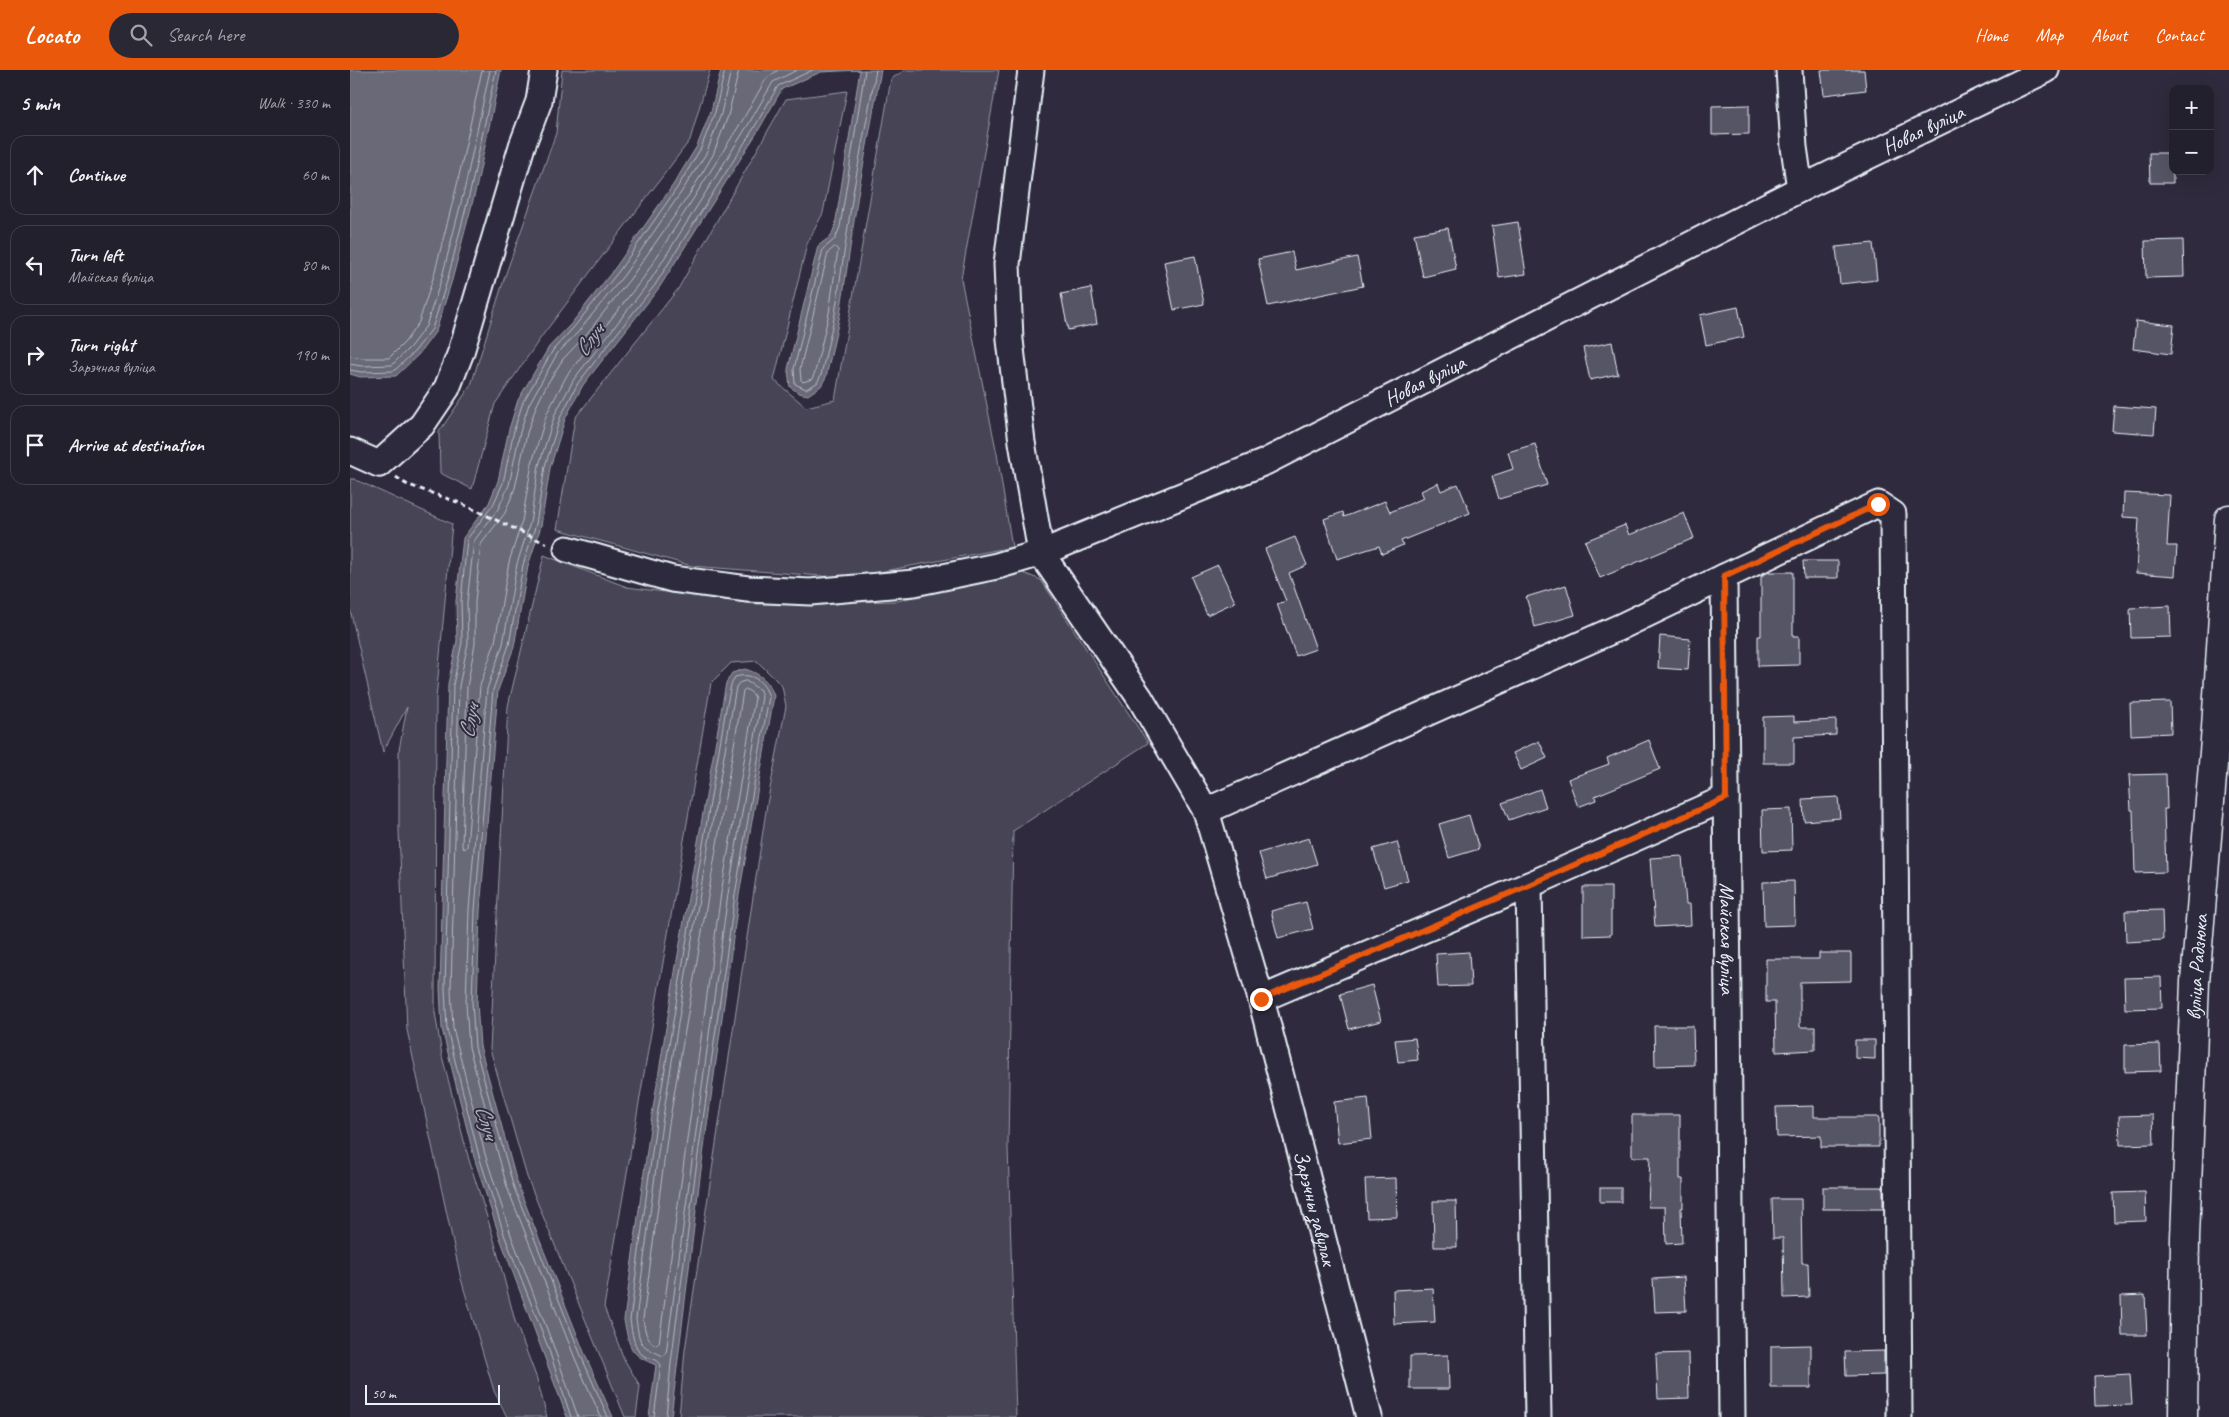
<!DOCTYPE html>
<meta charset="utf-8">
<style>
:root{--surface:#23202e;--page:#2b2836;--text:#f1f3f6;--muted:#a3a3aa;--line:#403e4a;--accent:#ea580c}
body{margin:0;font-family:Caveat,sans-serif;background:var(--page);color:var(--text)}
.controls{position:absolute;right:15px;top:15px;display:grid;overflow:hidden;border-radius:10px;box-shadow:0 5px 20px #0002}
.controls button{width:45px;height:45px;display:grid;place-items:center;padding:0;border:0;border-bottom:1px solid var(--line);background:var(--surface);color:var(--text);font:25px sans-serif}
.scale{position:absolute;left:15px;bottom:12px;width:135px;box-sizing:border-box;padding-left:5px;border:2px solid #e8f1f8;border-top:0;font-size:14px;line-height:18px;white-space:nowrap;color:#e8f1f8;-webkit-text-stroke:4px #2f2a3d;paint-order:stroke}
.stop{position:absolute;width:15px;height:15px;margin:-11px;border:4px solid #ea580c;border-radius:50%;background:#fff}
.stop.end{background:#ea580c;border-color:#fff;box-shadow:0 1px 5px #0008}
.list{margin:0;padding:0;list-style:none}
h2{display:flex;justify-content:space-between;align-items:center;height:65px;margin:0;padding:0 20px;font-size:21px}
h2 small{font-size:16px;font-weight:400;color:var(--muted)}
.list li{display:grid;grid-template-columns:32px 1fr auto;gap:15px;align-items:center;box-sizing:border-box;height:80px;margin:0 10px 10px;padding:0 10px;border:1px solid var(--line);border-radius:15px}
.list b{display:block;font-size:19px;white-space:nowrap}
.list p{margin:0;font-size:16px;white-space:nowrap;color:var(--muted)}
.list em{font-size:16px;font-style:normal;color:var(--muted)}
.icon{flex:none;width:28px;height:28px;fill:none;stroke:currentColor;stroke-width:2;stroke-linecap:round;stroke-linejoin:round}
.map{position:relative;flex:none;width:1879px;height:1347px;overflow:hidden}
header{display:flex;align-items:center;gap:30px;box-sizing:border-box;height:70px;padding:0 25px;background:var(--accent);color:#fff}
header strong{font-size:24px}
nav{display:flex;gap:28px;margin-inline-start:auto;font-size:18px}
.search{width:350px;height:45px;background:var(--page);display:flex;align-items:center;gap:12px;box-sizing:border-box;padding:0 18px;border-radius:28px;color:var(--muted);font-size:19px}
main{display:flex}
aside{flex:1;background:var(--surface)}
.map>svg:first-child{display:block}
</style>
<header>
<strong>Locato</strong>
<div class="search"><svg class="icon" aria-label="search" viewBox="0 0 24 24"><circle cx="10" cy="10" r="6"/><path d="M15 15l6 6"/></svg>Search here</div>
<nav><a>Home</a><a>Map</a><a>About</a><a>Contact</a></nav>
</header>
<main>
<aside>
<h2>5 min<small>Walk · 330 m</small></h2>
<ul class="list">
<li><svg class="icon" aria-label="ahead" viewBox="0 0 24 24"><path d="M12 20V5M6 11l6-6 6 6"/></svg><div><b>Continue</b></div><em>60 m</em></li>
<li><svg class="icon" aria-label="left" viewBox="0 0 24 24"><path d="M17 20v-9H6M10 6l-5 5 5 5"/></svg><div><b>Turn left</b><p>Майская вуліца</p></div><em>80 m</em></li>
<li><svg class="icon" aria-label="right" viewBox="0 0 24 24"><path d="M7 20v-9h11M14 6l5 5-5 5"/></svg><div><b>Turn right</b><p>Зарэчная вуліца</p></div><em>190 m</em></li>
<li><svg class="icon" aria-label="arrive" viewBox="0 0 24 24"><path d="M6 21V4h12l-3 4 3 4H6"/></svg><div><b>Arrive at destination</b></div></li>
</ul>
</aside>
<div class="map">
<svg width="1879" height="1347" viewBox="0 0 1879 1347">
<rect width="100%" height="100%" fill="#2f2a3d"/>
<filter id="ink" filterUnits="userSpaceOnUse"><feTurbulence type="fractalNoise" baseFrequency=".02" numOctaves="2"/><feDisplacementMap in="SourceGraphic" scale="10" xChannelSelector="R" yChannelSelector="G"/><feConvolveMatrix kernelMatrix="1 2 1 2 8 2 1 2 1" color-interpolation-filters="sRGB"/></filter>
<g filter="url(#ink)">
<g fill="#464455" stroke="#979aa6">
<path d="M212 0H360L340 70 192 266 145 334 122 419 90 403 89 362 121 315 155 206 206 63Z"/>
<path d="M555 0H649L611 209 647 384 662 477 497 508 342 496 207 459 225 348 328 219 436 29 497 21 473 143 457 174 424 310 456 337 485 330 541 9Z"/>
<path d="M0 409H4L102 454 86 629 85 942 92 986 119 1090 143 1166 165 1251 187 1309 197 1347H157L144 1321 111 1209 57 960 49 761V680L57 637 33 682 0 539Z"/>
<path d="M194 485 277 517 405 534 547 531 668 501 691 510 798 673 663 761 658 1076 666 1347H329L335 1280 417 734 436 636 432 616 407 591 381 593 361 613 254 1237 274 1289 290 1316 286 1347H275L177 1107 140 979 158 636Z"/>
</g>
<g fill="#696978" stroke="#9c9fab">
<path d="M0 0H151L126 119 102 210 86 261 69 284 46 306 10 307 0 304Z"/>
<path d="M371 0H531L508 124 490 245 476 307 471 316 458 325 449 323 440 317 438 299 468 176 481 166 485 156 510 0 471 2 432 19 408 61 309 218 233 315 215 349 200 398 191 456 178 496 164 577 148 620 130 841 127 933 130 976 167 1113 236 1287 263 1347H217L150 1168 124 1087 92 959 90 919 98 614 107 571 106 531 113 468 139 433 148 411 159 359 168 330 199 277 221 254 265 198 323 115 347 76 361 41Z"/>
<path d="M395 599C411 604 419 611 424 626L389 825 350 1107 321 1347H299L306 1295C279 1284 280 1279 274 1250L301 1051 326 896 376 613 382 603Z"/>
</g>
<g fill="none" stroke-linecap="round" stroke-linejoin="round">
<g stroke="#b5bbc5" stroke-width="1">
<path d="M389 0 378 46 363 85 339 125 280 209 235 266 213 289 196 316 186 337 177 363 165 418 155 443 131 474 125 532V574L117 617 112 776 114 779 117 777 130 616 145 572 159 492 172 451 182 393 197 343 217 305 294 207 392 51 416 9 428 0"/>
<path d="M515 0 490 157 485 169 473 179 444 299 445 314 456 319 467 313 471 305 485 244 503 123 526 0"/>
<path d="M485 177 488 180 479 243 465 302 462 309 453 312 451 310 450 299 478 183Z"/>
<path d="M0 286 12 288H39L55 272 69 252 84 205 107 115 132 0"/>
<path d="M0 294 11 296 42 295 60 277 76 256 92 207 115 117 140 0"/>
<path d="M0 300 11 302 44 301 65 281 82 259 98 208 121 118 146 0"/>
<path d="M396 611 410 620 412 627 378 824 316 1284 313 1286C289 1275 290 1275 286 1249L312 1053 337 898 386 617 389 613Z"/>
<path d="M396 619 403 624 405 628 371 823 309 1273 306 1275C296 1271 295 1260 293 1249L319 1054 389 646 393 621Z"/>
<path d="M221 1347 198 1277 155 1167 129 1086 97 959 95 919 103 615 112 572 111 531 117 469 143 435 153 413 164 360 173 332 203 280 224 257 269 201 327 118 351 78 365 42 375 0"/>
<path d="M228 1347 203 1275 161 1165 135 1084 103 958 101 919 109 616 118 573 117 532 124 471 148 439 159 415 170 362 179 334 207 284 229 261 274 205 332 121 357 82 371 44 381 0"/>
<path d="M251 1347 226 1291 157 1117 119 977 116 933 119 840 137 619 153 574 167 494 180 453 189 395 205 344 224 309 300 211 398 55 423 12 447 0"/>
<path d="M258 1347 232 1288 163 1115 125 977 122 933 125 840 143 620 159 575 173 495 186 454 195 396 210 348 228 313 305 215 404 58 428 16 463 0"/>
<path d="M304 1347 311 1295C307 1288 301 1289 294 1286 283 1279 282 1261 280 1250L306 1052 375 644 381 615 385 607C402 602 414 611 419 627L385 825 345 1106 321 1293 316 1347"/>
</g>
</g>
<g fill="#575565" stroke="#e8f1f8">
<path d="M1471 0H1514L1516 20 1474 25Z"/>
<path d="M1399 35V64L1362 65V36Z"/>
<path d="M1799 83H1823V113H1800Z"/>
<path d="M1168 152 1176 204 1149 208 1142 156Z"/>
<path d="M1098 158 1106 199 1073 207 1064 164Z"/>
<path d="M1833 170 1834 207 1796 208 1795 171Z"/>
<path d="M1523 173 1527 210 1490 214 1486 177Z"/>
<path d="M942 182 946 200 1007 187 1013 216 918 236 908 189Z"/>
<path d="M845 186 854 234 824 240 814 192Z"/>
<path d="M741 218 747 254 718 260 711 224Z"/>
<path d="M1388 237 1394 267 1356 275 1350 245Z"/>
<path d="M1786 251 1824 255 1821 284 1783 279Z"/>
<path d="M1262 272 1268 304 1240 310 1233 278Z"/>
<path d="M1764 336 1806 339 1804 364 1762 361Z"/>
<path d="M1185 374 1197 415 1149 429 1142 406 1163 399 1158 382Z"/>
<path d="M1088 413 1091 421 1108 414 1120 443 1051 471 1053 475 1032 484 1029 476 987 489 974 449 993 442 994 447 1035 431 1040 442 1074 428 1071 421Z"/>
<path d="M1774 423 1820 425 1817 476H1827L1825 506 1786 503 1789 448 1773 447Z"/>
<path d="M1334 443 1344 468 1250 508 1235 471 1275 455 1279 465Z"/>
<path d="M945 467 957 495 939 503 966 579 946 586 927 534 936 531 915 479Z"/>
<path d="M1453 491H1488V508H1454Z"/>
<path d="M868 495 885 532 857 545 841 507Z"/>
<path d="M1419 502H1443V566H1449V595L1408 596V566H1411V506Z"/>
<path d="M1216 515 1225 545 1185 557 1176 527Z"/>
<path d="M1820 536 1821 567 1781 568 1780 538Z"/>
<path d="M1310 566 1340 569 1338 600 1308 598Z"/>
<path d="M1820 632 1821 663 1781 665 1780 633Z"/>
<path d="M1444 646V652L1486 650V665L1444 667V693H1413V647Z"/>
<path d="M1299 670 1310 699 1245 726 1246 730 1228 737 1218 709 1259 694 1257 688Z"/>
<path d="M1189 671 1197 688 1171 700 1163 683Z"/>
<path d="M1816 704 1817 739H1814L1816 802 1785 803 1783 740H1781L1779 705Z"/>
<path d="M1190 719 1196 737 1159 750 1152 733Z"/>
<path d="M1488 727 1490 748 1454 751 1453 729Z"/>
<path d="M1441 739 1442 780 1413 781 1412 740Z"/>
<path d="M1119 745 1129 779 1099 788 1089 754Z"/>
<path d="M959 768 967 794 917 809 909 783Z"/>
<path d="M1047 772 1058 810 1034 817 1023 779Z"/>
<path d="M1332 786 1336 834H1340L1341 855 1305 857 1300 788Z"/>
<path d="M1444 811 1445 855 1414 856 1413 812Z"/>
<path d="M1233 817H1261V865L1233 866Z"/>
<path d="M956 832 963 859 928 868 921 841Z"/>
<path d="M1812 840 1813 870 1776 872 1775 841Z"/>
<path d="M1119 882 1121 916 1088 917 1086 884Z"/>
<path d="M1469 883H1501V911L1450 912V957H1465V980L1426 982 1425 932H1416V889H1469Z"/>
<path d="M1811 907 1812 938 1775 939 1774 908Z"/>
<path d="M1022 915 1031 951 999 959 990 924Z"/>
<path d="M1304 956H1343L1344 995 1305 996Z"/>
<path d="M1065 968 1068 990 1048 992 1045 970Z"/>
<path d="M1505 970H1525V989L1505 988Z"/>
<path d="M1810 974 1811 1001 1775 1002V975Z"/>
<path d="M1018 1028 1022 1069 988 1073 984 1032Z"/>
<path d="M1464 1036V1047H1529V1077H1471V1066L1427 1067 1426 1037Z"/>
<path d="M1282 1045H1330V1109H1333V1138H1331L1332 1173 1316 1174 1315 1137H1298L1300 1087H1282Z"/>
<path d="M1803 1045 1804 1074 1770 1075 1769 1046Z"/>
<path d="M1046 1108 1047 1147 1017 1148 1015 1109Z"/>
<rect x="1473" y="1117" width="60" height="22"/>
<rect x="1250" y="1118" width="21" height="14"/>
<path d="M1795 1122 1796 1151 1764 1152 1763 1123Z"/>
<path d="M1422 1129H1451L1452 1193H1458L1459 1227 1434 1228 1433 1168H1423Z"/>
<path d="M1083 1131H1106L1107 1177H1084Z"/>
<path d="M1334 1207 1336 1241 1305 1242 1303 1209Z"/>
<path d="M1083 1218 1085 1252 1044 1254 1043 1220Z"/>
<path d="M1795 1225 1797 1265H1772L1771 1226Z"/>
<path d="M1461 1275V1318H1421V1276Z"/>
<path d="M1534 1281V1305L1496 1306 1495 1282Z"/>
<path d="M1338 1283 1339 1328 1308 1329 1306 1284Z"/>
<path d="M1098 1285 1099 1319H1060V1286Z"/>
<path d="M1780 1304 1782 1335 1745 1336 1744 1306Z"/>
</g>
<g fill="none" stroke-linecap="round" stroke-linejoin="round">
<defs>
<g id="minor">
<path id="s1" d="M681 0 657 194 660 270 672 372 691 483 790 628 856 741 911 929 1019 1347"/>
<path d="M1439 0 1444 77 1450 119"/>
<path d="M0 381 29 394 72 355 97 318 111 282 172 76 189 31 194 0"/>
<path id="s2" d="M217 479 322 509 398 519 460 522 564 513 647 496 691 483 915 392 1450 119 1696 0"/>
<path d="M1374 507 1528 434 1543 444 1549 1347"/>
<path id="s3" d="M856 741 1270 557 1374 507 1382 1347"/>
<path d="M1179 815 1188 1347"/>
<path d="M911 929 1179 815 1376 728"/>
</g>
<g id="major">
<path id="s4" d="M1833 1347 1835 1167 1845 912 1866 658 1879 449"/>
</g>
</defs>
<use href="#minor" stroke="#e8f1f8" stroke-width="29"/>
<use href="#major" stroke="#e8f1f8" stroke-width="31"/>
<path stroke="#e8f1f8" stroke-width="3" stroke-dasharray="5 4" stroke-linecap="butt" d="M46 407 56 414 110 433 197 474"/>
<use href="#minor" stroke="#2f2a3d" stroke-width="25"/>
<use href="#major" stroke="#2f2a3d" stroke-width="28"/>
</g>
</g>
<g fill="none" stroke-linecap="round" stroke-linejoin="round" filter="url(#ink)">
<path stroke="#ea580c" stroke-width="6" d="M911 929 1179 815 1376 728 1374 506 1528 434"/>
</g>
<g text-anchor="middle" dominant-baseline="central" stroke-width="4" stroke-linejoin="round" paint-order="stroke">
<g font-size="21" fill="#e8f1f8" stroke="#2f2a3d">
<text stroke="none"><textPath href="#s2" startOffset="1462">Новая вуліца</textPath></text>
<text stroke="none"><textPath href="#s2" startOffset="904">Новая вуліца</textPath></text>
<text stroke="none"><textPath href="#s3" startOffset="930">Майская вуліца</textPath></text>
<text stroke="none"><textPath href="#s4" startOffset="450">вуліца Радзюка</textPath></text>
<text stroke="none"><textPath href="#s1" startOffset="1205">Зарэчны завулак</textPath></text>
</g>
<g font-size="22" font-style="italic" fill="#afb4be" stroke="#2f2a3d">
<text transform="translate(239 270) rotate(-53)">Случ</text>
<text transform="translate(119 651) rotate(-79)">Случ</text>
<text transform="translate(137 1052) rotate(74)">Случ</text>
</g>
</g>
</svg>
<div class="controls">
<button>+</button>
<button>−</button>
</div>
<div class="scale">50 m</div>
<div class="stop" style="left:1528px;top:434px"></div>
<div class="stop end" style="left:911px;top:929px"></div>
</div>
</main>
